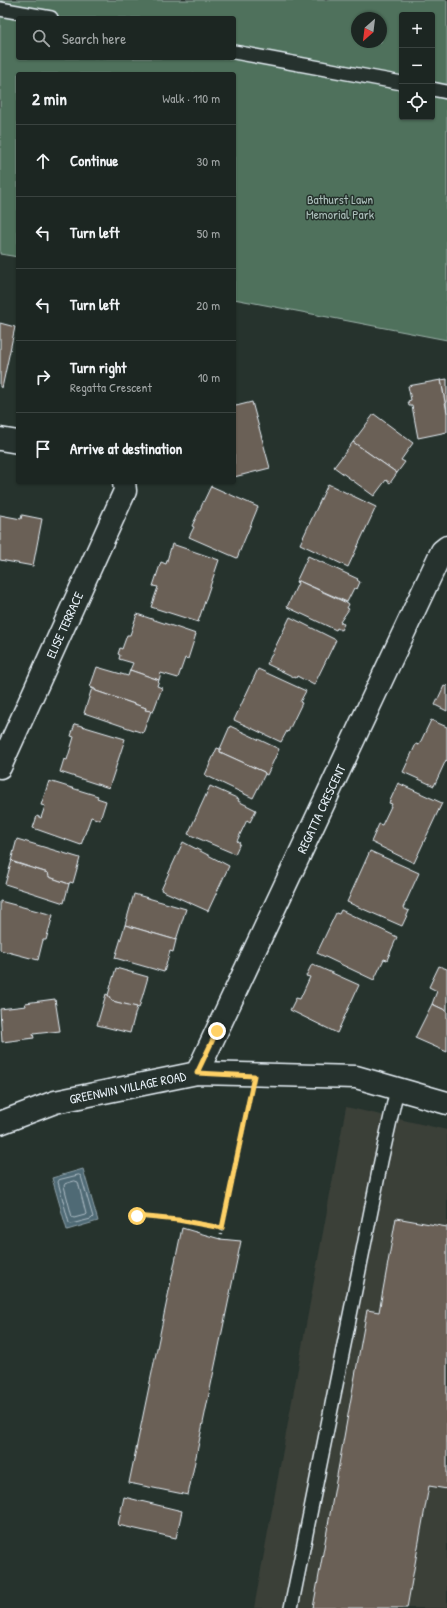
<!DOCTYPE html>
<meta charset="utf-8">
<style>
:root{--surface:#1c2622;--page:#29322f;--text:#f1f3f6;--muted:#a0a5a5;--line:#3a4340}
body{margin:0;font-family:"Patrick Hand",sans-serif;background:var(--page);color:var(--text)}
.controls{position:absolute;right:12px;top:12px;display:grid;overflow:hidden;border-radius:4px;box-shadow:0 1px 3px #0004}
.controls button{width:36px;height:36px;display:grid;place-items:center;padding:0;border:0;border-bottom:1px solid var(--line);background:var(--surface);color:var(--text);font:20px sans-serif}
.compass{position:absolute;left:351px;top:12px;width:36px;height:36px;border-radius:50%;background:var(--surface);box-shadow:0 1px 3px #0004;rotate:208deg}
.stop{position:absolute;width:12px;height:12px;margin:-9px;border:3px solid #ffd166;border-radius:50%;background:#fff}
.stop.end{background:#ffd166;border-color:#fff;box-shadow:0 1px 4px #0008}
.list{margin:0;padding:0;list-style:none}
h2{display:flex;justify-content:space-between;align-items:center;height:52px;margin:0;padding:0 16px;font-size:17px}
h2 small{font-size:13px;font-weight:400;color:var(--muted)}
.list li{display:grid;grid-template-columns:26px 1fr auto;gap:12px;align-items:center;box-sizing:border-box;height:72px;padding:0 16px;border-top:1px solid var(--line)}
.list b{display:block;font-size:15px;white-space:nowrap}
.list p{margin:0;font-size:13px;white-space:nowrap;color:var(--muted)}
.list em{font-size:13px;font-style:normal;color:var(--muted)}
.icon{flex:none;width:22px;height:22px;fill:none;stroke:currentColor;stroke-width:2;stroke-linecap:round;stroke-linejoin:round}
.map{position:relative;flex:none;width:447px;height:1608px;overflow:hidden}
.search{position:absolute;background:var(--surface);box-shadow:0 1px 3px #0004;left:16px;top:16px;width:220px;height:44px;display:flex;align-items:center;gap:10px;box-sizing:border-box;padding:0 14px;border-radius:4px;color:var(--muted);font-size:15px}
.panel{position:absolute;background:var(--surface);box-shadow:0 1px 3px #0004;left:16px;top:72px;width:220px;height:412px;border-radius:4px}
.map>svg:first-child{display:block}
</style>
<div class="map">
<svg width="447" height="1608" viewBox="0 0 447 1608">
<rect width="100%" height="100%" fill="#26332d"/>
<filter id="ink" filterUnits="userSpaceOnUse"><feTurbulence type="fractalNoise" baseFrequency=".025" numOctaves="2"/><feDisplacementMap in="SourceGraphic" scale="8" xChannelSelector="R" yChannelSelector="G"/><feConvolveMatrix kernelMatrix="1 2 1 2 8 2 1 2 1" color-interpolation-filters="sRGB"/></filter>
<g filter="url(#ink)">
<path fill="#3b4039" d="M346 1107 447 1130V1608H254Z"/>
<path fill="#50715c" stroke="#9cb1aa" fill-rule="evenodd" d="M0 0H447V340L234 299V74H18V257L0 254ZM402 15H432V117H402ZM18 18H234V58H18ZM357 18H381V42H357Z"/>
<path fill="#506a75" stroke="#8da0a9" d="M83 1169 98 1221 67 1230 52 1178Z"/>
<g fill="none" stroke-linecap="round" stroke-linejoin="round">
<g stroke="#abbbc4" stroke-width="1">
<path d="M79 1175 81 1176 93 1217 91 1219 71 1224 69 1223 58 1182 59 1180Z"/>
<path d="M75 1181 78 1182 86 1214 85 1215 74 1218 72 1217 64 1186 65 1184Z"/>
</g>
</g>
<g fill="#6b6056" stroke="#e8f1f8">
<path d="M0 323 15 327 2 388 0 387Z"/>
<path d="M447 379V413L441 380Z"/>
<path d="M441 380 447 413V432L418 438 412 406H409L408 401 411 400 408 386Z"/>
<path d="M252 402 270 468 234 477V403L236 406Z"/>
<path d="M374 414 413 443 401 460 405 462 397 473 353 442Z"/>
<path d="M353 442 397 473 390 483 386 480 374 496 334 467Z"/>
<path d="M328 484 376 507 348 567 300 544Z"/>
<path d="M211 486 258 507 237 558 189 537 194 527 192 526Z"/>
<path d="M0 515 21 519 22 515 42 519 33 566 0 560Z"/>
<path d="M172 544 219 560 198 622 151 607 158 587 153 586 161 562 166 564Z"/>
<path d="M308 556 358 579 357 580 360 582 357 589 354 588 347 602 299 581 296 582Z"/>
<path d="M299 581 349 604 347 608 349 609 340 622 344 624 341 630 337 628 336 630 287 607 298 583 296 582Z"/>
<path d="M137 614 196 634 188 659 185 658 178 678 161 673 159 680 130 670 133 663 119 659 120 655 118 654 120 648 122 649 127 635H130Z"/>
<path d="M290 617 336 640 314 685 297 676 296 678 267 664Z"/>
<path d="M97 667 128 676 130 670 159 680 157 686 162 688 153 712 145 710 146 708 96 691 95 689 90 687Z"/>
<path d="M258 669 306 691 300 702 302 703 288 732 287 731 281 742 234 720Z"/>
<path d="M447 685V711L435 705 444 686 446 687Z"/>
<path d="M92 688 96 691 146 708 145 710 151 711 143 733 84 713Z"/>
<path d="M431 720 447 727V761L446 760 434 786 403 772 416 744 419 745Z"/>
<path d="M75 724 125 739 109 788 60 772 64 759 67 760 74 737 71 736Z"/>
<path d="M230 726 279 749 267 775 265 774 264 772 220 752V749Z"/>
<path d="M217 748 220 749V752L264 772 265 774 253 798 205 775Z"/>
<path d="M49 781 98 796 97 798 106 801 100 820 91 817 81 845 33 828 37 816 41 818 45 806 41 805Z"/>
<path d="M398 783 442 803 414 863 371 842 379 824 382 825 392 804 389 803Z"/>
<path d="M210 786 239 799 238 801 256 810 250 822 247 820 237 841 240 843 235 854 188 834Z"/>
<path d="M17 839 80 858 73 883 70 882 69 884 49 877 48 873 11 861Z"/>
<path d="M183 842 229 866 208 911 161 890Z"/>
<path d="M370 851 419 873 403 908 409 911 402 926 347 902Z"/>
<path d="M12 860 15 863 48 873 49 877 69 884 64 903 5 884Z"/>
<path d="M134 894 186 909 176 940 125 925Z"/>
<path d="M0 901 53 915 46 940H43L38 960 0 950Z"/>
<path d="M341 910 397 937 387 960 384 959 374 980 317 953 336 913 339 914Z"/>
<path d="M125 925 176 940 173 952 170 951 164 972 115 958Z"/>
<path d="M312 964 359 985 337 1033 290 1010 296 998 300 999 310 977 306 976Z"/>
<path d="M439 966 447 969V1011L432 1004 437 991 429 987Z"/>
<path d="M116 968 148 977 139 1008 112 1001 108 995Z"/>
<path d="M106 994 108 995 112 1001 137 1007 130 1033 97 1025Z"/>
<path d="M55 999 60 1031 33 1034 34 1038 2 1042 0 1009 26 1006 25 1003Z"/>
<path d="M432 1004 447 1011V1052L415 1038Z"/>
<path d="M396 1218 447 1227V1489L429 1486 407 1608H313L367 1310 379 1312Z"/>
<path d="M182 1228 220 1239 241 1241 188 1495 129 1483Z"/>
<path d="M124 1497 182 1511 176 1538 118 1525Z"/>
</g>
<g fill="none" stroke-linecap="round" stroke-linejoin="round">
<defs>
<g id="lane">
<path d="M0 9 51 18"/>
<path d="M234 52 402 83"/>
<path d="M432 89 447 92"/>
<path d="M291 1608 381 1161 397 1089"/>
</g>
<g id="street">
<path d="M0 439 18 442"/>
<path id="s1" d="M0 767 125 491 124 482"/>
<path id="s2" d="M197 1073 442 551 447 547"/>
<path id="s3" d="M0 1123 55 1102 197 1073 356 1077 447 1103"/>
</g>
</defs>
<use href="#lane" stroke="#e8f1f8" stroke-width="16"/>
<use href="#street" stroke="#e8f1f8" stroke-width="25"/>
<g stroke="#e8f1f8" stroke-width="2.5" stroke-dasharray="1 3" stroke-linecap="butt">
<path d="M137 1216 178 1220 222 1228"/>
<path d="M220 1239 250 1097"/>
</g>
<use href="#lane" stroke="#26332d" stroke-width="13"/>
<use href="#street" stroke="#26332d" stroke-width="22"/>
</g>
</g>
<g fill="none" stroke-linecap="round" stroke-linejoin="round" filter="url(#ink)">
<path stroke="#ffd166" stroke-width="5" d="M137 1216 178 1220 222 1228 254 1076 197 1073 217 1031"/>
</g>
<g text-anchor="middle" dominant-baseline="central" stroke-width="3" stroke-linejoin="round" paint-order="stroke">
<g font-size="13" fill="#abbeba" stroke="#26332d">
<text x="340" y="199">Bathurst Lawn<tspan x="340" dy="15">Memorial Park</tspan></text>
</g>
<g font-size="13" fill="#e8f1f8" stroke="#26332d">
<text stroke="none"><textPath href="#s1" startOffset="156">ELISE TERRACE</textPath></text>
<text stroke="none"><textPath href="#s2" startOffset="292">REGATTA CRESCENT</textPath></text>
<text stroke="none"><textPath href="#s3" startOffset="133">GREENWIN VILLAGE ROAD</textPath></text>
</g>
</g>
</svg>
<div class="controls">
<button>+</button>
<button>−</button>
<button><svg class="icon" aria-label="locate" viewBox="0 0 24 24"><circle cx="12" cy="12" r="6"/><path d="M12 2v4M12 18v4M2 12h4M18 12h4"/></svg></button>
</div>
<svg class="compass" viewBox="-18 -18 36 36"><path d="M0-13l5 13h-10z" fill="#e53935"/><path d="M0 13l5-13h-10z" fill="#a0a5a5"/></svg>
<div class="stop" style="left:137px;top:1216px"></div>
<div class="stop end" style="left:217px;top:1031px"></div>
<div class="search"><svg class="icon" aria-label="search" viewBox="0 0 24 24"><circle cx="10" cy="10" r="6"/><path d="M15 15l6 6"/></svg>Search here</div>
<section class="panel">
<h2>2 min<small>Walk · 110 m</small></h2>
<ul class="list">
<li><svg class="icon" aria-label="ahead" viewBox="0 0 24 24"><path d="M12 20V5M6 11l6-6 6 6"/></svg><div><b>Continue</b></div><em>30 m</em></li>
<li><svg class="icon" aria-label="left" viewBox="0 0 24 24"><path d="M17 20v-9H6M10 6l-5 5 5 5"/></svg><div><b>Turn left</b></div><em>50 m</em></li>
<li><svg class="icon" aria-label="left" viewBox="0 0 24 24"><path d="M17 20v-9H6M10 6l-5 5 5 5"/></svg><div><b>Turn left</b></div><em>20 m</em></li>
<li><svg class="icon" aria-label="right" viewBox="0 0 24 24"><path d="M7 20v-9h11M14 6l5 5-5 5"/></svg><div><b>Turn right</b><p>Regatta Crescent</p></div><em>10 m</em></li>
<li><svg class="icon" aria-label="arrive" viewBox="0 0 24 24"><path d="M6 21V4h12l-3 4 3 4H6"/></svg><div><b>Arrive at destination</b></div></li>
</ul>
</section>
</div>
